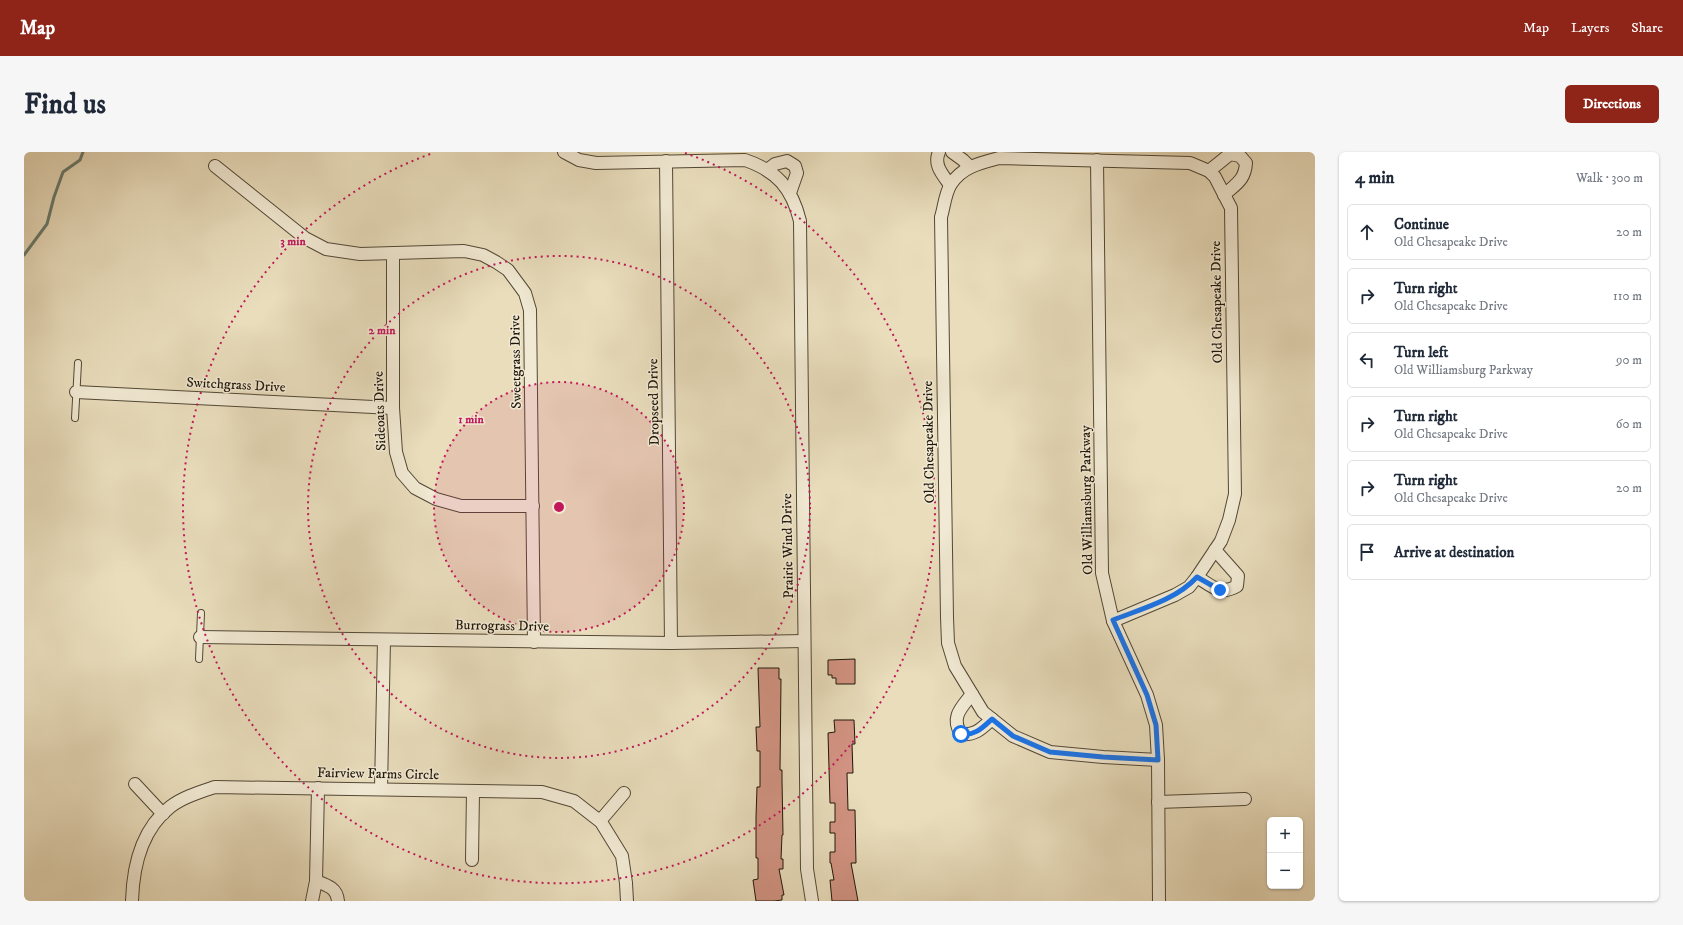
<!DOCTYPE html>
<meta charset="utf-8">
<style>
:root{--surface:#fff;--page:#f6f6f7;--text:#1f2937;--muted:#747a83;--line:#e0e1e3;--accent:#8f2418}
body{margin:0;font-family:"IM FELL DW Pica",serif;background:var(--page);color:var(--text)}
.controls{position:absolute;right:12px;bottom:12px;display:grid;overflow:hidden;border-radius:6px;box-shadow:0 1px 3px #0004}
.controls button{width:36px;height:36px;display:grid;place-items:center;padding:0;border:0;border-bottom:1px solid var(--line);background:var(--surface);color:var(--text);font:20px sans-serif}
.stop{position:absolute;width:12px;height:12px;margin:-9px;border:3px solid #1a73e8;border-radius:50%;background:#fff}
.stop.end{background:#1a73e8;border-color:#fff;box-shadow:0 1px 4px #0008}
.list{margin:0;padding:0;list-style:none}
h2{display:flex;justify-content:space-between;align-items:center;height:52px;margin:0;padding:0 16px;font-size:17px}
h2 small{font-size:13px;font-weight:400;color:var(--muted)}
.list li{display:grid;grid-template-columns:26px 1fr auto;gap:12px;align-items:center;box-sizing:border-box;height:56px;margin:0 8px 8px;padding:0 8px;border:1px solid var(--line);border-radius:6px}
.list b{display:block;font-size:15px;white-space:nowrap}
.list p{margin:0;font-size:13px;white-space:nowrap;color:var(--muted)}
.list em{font-size:13px;font-style:normal;color:var(--muted)}
.icon{flex:none;width:22px;height:22px;fill:none;stroke:currentColor;stroke-width:2;stroke-linecap:round;stroke-linejoin:round}
.map{position:relative;flex:none;width:1291px;height:749px;overflow:hidden;border-radius:6px}
header{display:flex;align-items:center;gap:24px;box-sizing:border-box;height:56px;padding:0 20px;background:var(--accent);color:#fff}
header strong{font-size:19px}
nav{display:flex;gap:22px;margin-inline-start:auto;font-size:14px}
.intro{display:flex;align-items:center;justify-content:space-between;box-sizing:border-box;height:96px;padding:0 24px}
h1{margin:0;font-size:28px}
.button{padding:10px 18px;border-radius:6px;background:var(--accent);color:#fff;font-size:14px;font-weight:700}
main{display:flex;gap:24px;padding:0 24px}
aside{flex:1;background:var(--surface);border-radius:6px;box-shadow:0 1px 3px #0004}
.map>svg:first-child{display:block}
</style>
<header>
<strong>Map</strong>
<nav><a>Map</a><a>Layers</a><a>Share</a></nav>
</header>
<div class="intro"><h1>Find us</h1><a class="button">Directions</a></div>
<main>
<div class="map">
<svg width="1291" height="749" viewBox="0 0 1291 749">
<rect width="100%" height="100%" fill="#e9ddbc"/>
<filter id="stains"><feTurbulence type="fractalNoise" baseFrequency=".005" numOctaves="4"/><feColorMatrix values="0 0 0 0 .2 0 0 0 0 .09 0 0 0 0 .02 0 0 0 .5 -.17"/></filter>
<radialGradient id="worn" r=".72"><stop offset=".6" stop-color="#630" stop-opacity="0"/><stop offset="1" stop-color="#630" stop-opacity=".3"/></radialGradient>
<g fill="none" stroke-linecap="round" stroke-linejoin="round">
<path stroke="#677a6e" stroke-width="3" d="M0 103 23 72 30 45 39 20 56 8 59 0"/>
</g>
<g fill="#d29382" stroke="#1f160a">
<path d="M831 507V532H812V526H808V523H804V508Z"/>
<path d="M734 516H755V527H757L756 618H758V628L759 683H758L757 707H759V717H755L760 743H758V748L750 749H732L729 728 734 727V706H732V665L733 635H736V599H733L732 575H736Z"/>
<path d="M810 568H830L831 592H828L829 621H823L824 658H831L832 711H827L834 749H808L806 728H810L807 711H806V700H811V681H806V670H811V651H806L804 581 811 580Z"/>
</g>
<g fill="none" stroke-linecap="round" stroke-linejoin="round">
<defs>
<g id="lane">
<path d="M51 266 54 211"/>
<path d="M175 507 177 461"/>
</g>
<g id="street">
<path d="M540 0 555 8 572 11 721 8C753 19 768 36 776 69L783 717 788 749"/>
<path d="M915 0C909 13 919 23 926 33"/>
<path d="M928 0 939 8 946 15"/>
<path d="M1073 8 1078 421 1089 469 1123 543 1132 573 1134 608 1135 749"/>
<path d="M642 9 647 491"/>
<path d="M191 14 281 86 302 97 336 102 440 99 459 103 472 110 484 118 501 141 506 158 510 490"/>
<path d="M743 18 751 12 763 9 771 14 773 21 766 41"/>
<path d="M1185 19 1206 2 1216 4 1222 11C1221 28 1212 32 1200 43"/>
<path d="M369 101V256L372 300 378 321 391 336 412 347 437 354H509"/>
<path d="M52 240 369 256"/>
<path d="M1173 425C1188 434 1196 444 1213 434L1214 424 1191 398"/>
<path d="M1089 469 1151 443 1165 435 1173 425 1197 389 1205 368 1211 342 1207 56 1191 25 1185 19 1166 11 975 6C956 11 938 15 927 32 921 41 920 56 917 65L923 465 924 491 931 514 959 560 989 584 1026 600 1079 605 1134 608"/>
<path d="M176 485 647 491 780 489"/>
<path d="M948 542C938 555 926 565 937 582 951 584 958 576 968 567"/>
<path d="M111 632 139 662"/>
<path d="M357 637 360 488"/>
<path d="M1134 650 1221 647"/>
<path d="M576 669 600 641"/>
<path d="M448 708 449 639"/>
<path d="M292 729C303 733 313 736 314 749"/>
<path d="M108 749C109 714 117 678 146 655 159 645 176 640 191 635L518 640 550 649 577 670 598 704 602 731 603 749"/>
<path d="M288 749 292 729 294 636"/>
</g>
</defs>
<use href="#lane" stroke="#524836" stroke-width="8"/>
<use href="#street" stroke="#524836" stroke-width="14"/>
<use href="#lane" stroke="#f1e9d3" stroke-width="6"/>
<use href="#street" stroke="#f1e9d3" stroke-width="12"/>
</g>
<g fill="none" stroke-linecap="round" stroke-linejoin="round">
<path stroke="#1a73e8" stroke-width="5" d="M937 582C951 584 958 576 968 567L989 584 1026 600 1079 605 1134 608 1132 573 1123 543 1089 468C1117 457 1152 448 1173 425L1196 438"/>
</g>
<circle cx="535" cy="355" r="125" fill="#c2185b" fill-opacity=".12"/>
<g fill="none" stroke="#c2185b" stroke-width="2" stroke-dasharray="2 4">
<circle cx="535" cy="355" r="125"/>
<circle cx="535" cy="355" r="251"/>
<path d="M661 1A376 376 0 1 1 409 1"/>
</g>
<g text-anchor="middle" dominant-baseline="central" stroke-width="3" stroke-linejoin="round" paint-order="stroke">
<g font-size="14" fill="#1f160a" stroke="#f1e9d3">
<text transform="translate(1193 150) rotate(-91)">Old Chesapeake Drive</text>
<text transform="translate(492 210) rotate(-91)">Sweetgrass Drive</text>
<text transform="translate(212 233) rotate(3)">Switchgrass Drive</text>
<text transform="translate(630 250) rotate(-91)">Dropseed Drive</text>
<text transform="translate(356 259) rotate(-92)">Sideoats Drive</text>
<text transform="translate(905 290) rotate(-91)">Old Chesapeake Drive</text>
<text transform="translate(1063 348) rotate(-91)">Old Williamsburg Parkway</text>
<text transform="translate(764 394) rotate(-91)">Prairie Wind Drive</text>
<text transform="translate(478 474) rotate(1)">Burrograss Drive</text>
<text transform="translate(354 622) rotate(1)">Fairview Farms Circle</text>
</g>
</g>
<circle cx="535" cy="355" r="6" fill="#c2185b" stroke="#f1e9d3" stroke-width="2"/>
<g font-size="12" text-anchor="middle" font-weight="bold" fill="#c2185b" stroke="#f1e9d3" stroke-width="3" stroke-linejoin="round" paint-order="stroke">
<text x="269" y="93">3 min</text>
<text x="358" y="182">2 min</text>
<text x="447" y="271">1 min</text>
</g>
<rect width="100%" height="100%" filter="url(#stains)"/>
<rect width="100%" height="100%" fill="url(#worn)"/>
</svg>
<div class="controls">
<button>+</button>
<button>−</button>
</div>
<div class="stop" style="left:937px;top:582px"></div>
<div class="stop end" style="left:1196px;top:438px"></div>
</div>
<aside>
<h2>4 min<small>Walk · 300 m</small></h2>
<ul class="list">
<li><svg class="icon" aria-label="ahead" viewBox="0 0 24 24"><path d="M12 20V5M6 11l6-6 6 6"/></svg><div><b>Continue</b><p>Old Chesapeake Drive</p></div><em>20 m</em></li>
<li><svg class="icon" aria-label="right" viewBox="0 0 24 24"><path d="M7 20v-9h11M14 6l5 5-5 5"/></svg><div><b>Turn right</b><p>Old Chesapeake Drive</p></div><em>110 m</em></li>
<li><svg class="icon" aria-label="left" viewBox="0 0 24 24"><path d="M17 20v-9H6M10 6l-5 5 5 5"/></svg><div><b>Turn left</b><p>Old Williamsburg Parkway</p></div><em>90 m</em></li>
<li><svg class="icon" aria-label="right" viewBox="0 0 24 24"><path d="M7 20v-9h11M14 6l5 5-5 5"/></svg><div><b>Turn right</b><p>Old Chesapeake Drive</p></div><em>60 m</em></li>
<li><svg class="icon" aria-label="right" viewBox="0 0 24 24"><path d="M7 20v-9h11M14 6l5 5-5 5"/></svg><div><b>Turn right</b><p>Old Chesapeake Drive</p></div><em>20 m</em></li>
<li><svg class="icon" aria-label="arrive" viewBox="0 0 24 24"><path d="M6 21V4h12l-3 4 3 4H6"/></svg><div><b>Arrive at destination</b></div></li>
</ul>
</aside>
</main>
